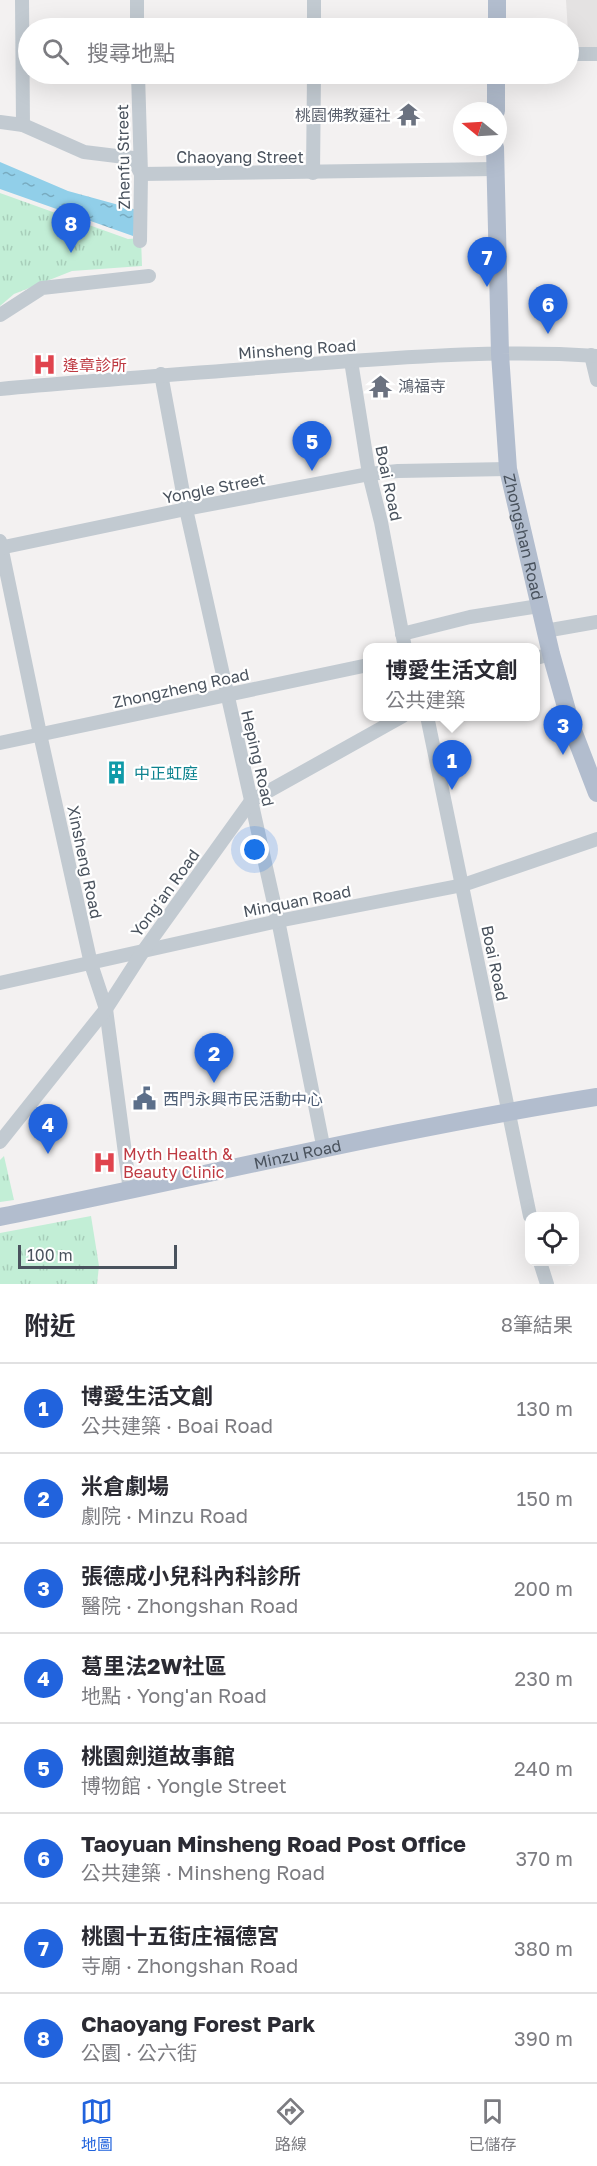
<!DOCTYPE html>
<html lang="zh-TW">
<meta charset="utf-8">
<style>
:root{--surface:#fff;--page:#f2f2f3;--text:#2b2b33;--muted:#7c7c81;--line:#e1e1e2;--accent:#2163dd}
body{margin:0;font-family:"Golos Text","Noto Sans TC",sans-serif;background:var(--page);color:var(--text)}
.controls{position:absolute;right:18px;bottom:18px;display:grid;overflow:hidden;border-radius:12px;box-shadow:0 6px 24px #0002}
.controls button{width:54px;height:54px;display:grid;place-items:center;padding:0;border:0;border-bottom:2px solid var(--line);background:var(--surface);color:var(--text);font:30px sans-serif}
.compass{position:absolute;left:453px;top:102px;width:54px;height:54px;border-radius:50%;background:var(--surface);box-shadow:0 6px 24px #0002;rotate:288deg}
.scale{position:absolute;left:18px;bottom:15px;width:159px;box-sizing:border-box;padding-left:6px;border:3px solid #49525d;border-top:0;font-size:16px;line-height:21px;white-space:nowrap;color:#49525d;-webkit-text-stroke:4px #fff;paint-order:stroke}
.you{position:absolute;left:255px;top:850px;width:21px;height:21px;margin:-15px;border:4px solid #fff;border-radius:50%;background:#1a73e8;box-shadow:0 0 0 9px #1a73e833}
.badge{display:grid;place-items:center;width:39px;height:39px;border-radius:50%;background:var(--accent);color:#fff;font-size:20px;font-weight:700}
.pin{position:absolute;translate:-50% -50px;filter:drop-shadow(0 2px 3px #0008)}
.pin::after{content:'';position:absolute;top:32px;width:21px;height:18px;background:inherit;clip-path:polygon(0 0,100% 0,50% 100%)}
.popup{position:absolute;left:363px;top:643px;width:177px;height:78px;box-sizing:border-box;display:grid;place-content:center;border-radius:12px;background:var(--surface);filter:drop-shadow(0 2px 4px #0005);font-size:20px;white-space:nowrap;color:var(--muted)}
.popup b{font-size:22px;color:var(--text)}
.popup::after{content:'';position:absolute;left:50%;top:100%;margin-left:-12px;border:12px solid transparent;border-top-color:var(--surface)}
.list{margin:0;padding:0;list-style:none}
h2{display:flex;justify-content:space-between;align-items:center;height:78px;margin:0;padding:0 24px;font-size:26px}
h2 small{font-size:20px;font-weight:400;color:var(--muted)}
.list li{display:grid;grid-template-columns:39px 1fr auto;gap:18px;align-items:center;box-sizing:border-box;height:90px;padding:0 24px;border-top:2px solid var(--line)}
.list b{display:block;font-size:22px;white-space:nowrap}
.list p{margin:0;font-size:20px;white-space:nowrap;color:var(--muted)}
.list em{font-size:20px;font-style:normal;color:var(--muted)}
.icon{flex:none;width:33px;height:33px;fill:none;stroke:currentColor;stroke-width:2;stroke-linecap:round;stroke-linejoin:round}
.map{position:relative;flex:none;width:597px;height:1284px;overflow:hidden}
.search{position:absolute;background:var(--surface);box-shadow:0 6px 24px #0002;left:18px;right:18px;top:18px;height:66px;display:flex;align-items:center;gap:15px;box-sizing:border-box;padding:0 21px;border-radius:33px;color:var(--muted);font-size:22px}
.sheet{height:798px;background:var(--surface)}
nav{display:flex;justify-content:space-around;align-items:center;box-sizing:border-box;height:84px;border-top:2px solid var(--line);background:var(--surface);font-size:16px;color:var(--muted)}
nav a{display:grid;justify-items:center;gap:3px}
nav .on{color:var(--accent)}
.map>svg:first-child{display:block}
</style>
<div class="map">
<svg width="597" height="1284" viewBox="0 0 597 1284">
<defs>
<pattern id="grass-tufts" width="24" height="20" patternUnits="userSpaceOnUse" patternTransform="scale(1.5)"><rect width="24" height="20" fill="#c2eed6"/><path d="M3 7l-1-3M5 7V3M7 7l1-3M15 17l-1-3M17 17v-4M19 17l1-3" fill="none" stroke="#a8ceba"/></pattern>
<pattern id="water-ripples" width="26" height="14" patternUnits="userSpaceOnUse" patternTransform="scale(1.5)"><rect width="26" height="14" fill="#91cfe9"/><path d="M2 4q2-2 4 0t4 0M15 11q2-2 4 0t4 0" fill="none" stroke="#78abc0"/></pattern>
</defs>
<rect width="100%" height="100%" fill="#f3f1f1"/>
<path fill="#e4e2e2" d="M566 0H597V48H569Z"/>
<g fill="url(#grass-tufts)">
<path d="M0 193 128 239 141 238 142 266 72 271 14 294 0 306Z"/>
<path d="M4 1156 14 1200 0 1202V1160Z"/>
<path d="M91 1216 99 1266 97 1284H0V1233Z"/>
</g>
<path fill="url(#water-ripples)" d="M0 162 68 191 137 210 133 236 0 189Z"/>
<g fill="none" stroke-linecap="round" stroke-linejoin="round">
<g stroke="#c2cad1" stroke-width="14">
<path d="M22 0 23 125"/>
<path d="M137 0V28"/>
<path d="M314 28V0"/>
<path d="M568 54H597"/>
<path d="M138 74 141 174 140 241"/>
<path d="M0 122 23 125 84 152 133 158 141 174 495 169"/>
<path d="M313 173 314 74"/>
<path d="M0 315 42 288 149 276"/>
<path d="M591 355 597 380"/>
<path d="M351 361 369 474 381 522 405 648"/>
<path d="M161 374 186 509 280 930 324 1150"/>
<path d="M0 389C99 380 197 373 296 365 396 358 497 349 597 356"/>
<path d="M0 541 40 734 91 964 106 1009 130 1191"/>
<path d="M0 548 186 509 369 474 398 471 508 469"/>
<path d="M545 631 597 622"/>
<path d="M402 634 470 617 539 606"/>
<path d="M536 658 551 654"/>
<path d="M427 716 530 1216"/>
<path d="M0 743 368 665"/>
<path d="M0 983 278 921 463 885 597 839"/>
<path d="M0 1142 106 1009 144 950 251 801 403 716"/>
<path d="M540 1262 547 1284"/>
</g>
<g stroke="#b2bdce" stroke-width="18">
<path d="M497 28V0"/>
<path d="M496 111V74"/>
<path id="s1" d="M495 147 500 354 508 469 551 654 572 728 597 793"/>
<path id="s2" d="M0 1217C199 1177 396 1129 597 1097"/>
</g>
</g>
<defs>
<symbol id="temple-bare" viewBox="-9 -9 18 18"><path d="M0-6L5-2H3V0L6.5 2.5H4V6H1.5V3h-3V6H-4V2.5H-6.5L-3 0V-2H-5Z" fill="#6b7280" stroke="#fff" stroke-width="2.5" paint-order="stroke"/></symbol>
<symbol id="hospital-bare" viewBox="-9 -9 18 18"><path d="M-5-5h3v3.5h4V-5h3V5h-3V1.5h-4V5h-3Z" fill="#e0444e" stroke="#fff" stroke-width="2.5" paint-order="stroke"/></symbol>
<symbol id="building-bare" viewBox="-9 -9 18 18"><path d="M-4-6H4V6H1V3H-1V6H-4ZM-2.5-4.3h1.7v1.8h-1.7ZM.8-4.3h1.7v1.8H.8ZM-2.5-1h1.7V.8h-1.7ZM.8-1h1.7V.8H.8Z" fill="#0f9aa8" stroke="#fff" stroke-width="2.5" paint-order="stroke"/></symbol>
<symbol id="civic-bare" viewBox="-9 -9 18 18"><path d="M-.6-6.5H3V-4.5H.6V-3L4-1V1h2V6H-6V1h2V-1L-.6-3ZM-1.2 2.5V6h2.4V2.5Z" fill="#5c6f8a" stroke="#fff" stroke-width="2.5" paint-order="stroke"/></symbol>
</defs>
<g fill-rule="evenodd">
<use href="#temple-bare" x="392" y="98" width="33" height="33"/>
<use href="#hospital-bare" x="28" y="348" width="33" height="33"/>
<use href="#temple-bare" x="364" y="370" width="33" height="33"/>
<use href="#building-bare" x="100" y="756" width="33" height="33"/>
<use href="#civic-bare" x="128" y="1082" width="33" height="33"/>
<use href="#hospital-bare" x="88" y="1146" width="33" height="33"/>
</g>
<g text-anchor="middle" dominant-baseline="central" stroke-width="4.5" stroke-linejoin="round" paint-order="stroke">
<g font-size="16" fill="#5b616d" stroke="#fff" text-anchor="end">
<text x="391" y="115">桃園佛教蓮社</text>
<text x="398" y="386" text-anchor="start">鴻福寺</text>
</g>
<g font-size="16" fill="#49525d" stroke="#fff">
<text transform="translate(123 157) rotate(-91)">Zhenfu Street</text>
<text x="240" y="157">Chaoyang Street</text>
<text transform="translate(297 349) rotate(-4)">Minsheng Road</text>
<text transform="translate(389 483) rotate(78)">Boai Road</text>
<text transform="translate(214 488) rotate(-11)">Yongle Street</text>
<text stroke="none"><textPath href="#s1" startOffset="392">Zhongshan Road</textPath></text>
<text transform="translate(181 688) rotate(-12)">Zhongzheng Road</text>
<text transform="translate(258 758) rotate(77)">Heping Road</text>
<text transform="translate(85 862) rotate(78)">Xinsheng Road</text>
<text transform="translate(165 893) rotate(-54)">Yong'an Road</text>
<text transform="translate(297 901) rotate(-11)">Minquan Road</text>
<text transform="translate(495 963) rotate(78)">Boai Road</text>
<text stroke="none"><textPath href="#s2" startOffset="304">Minzu Road</textPath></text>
</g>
<g font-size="16" fill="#be3a42" stroke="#fff" text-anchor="start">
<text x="63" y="365">逢章診所</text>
<text x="123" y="1154">Myth Health &amp;<tspan x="123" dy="18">Beauty Clinic</tspan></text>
</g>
<g font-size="16" fill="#0d838f" stroke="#fff" text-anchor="start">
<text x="134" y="773">中正虹庭</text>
</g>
<g font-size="16" fill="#4e5e75" stroke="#fff" text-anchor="start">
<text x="163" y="1099">西門永興市民活動中心</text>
</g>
</g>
</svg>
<div class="controls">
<button><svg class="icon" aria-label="locate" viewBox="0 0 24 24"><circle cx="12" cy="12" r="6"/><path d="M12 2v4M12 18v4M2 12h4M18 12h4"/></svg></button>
</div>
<svg class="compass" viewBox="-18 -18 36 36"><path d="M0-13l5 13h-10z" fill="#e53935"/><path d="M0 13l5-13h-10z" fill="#7c7c81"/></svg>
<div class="scale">100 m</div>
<div class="you"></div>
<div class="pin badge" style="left:452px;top:790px">1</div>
<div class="popup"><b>博愛生活文創</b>公共建築</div>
<div class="pin badge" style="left:214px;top:1083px">2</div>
<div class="pin badge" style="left:563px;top:755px">3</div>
<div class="pin badge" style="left:48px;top:1154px">4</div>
<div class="pin badge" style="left:312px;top:471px">5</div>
<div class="pin badge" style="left:548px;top:334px">6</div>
<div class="pin badge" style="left:487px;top:287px">7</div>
<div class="pin badge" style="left:71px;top:253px">8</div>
<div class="search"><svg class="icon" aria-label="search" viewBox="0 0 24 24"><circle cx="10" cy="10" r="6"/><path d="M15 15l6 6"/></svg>搜尋地點</div>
</div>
<section class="sheet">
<h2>附近<small>8筆結果</small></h2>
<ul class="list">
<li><span class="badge">1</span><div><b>博愛生活文創</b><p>公共建築 · Boai Road</p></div><em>130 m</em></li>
<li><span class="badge">2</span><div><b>米倉劇場</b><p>劇院 · Minzu Road</p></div><em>150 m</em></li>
<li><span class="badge">3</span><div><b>張德成小兒科內科診所</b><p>醫院 · Zhongshan Road</p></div><em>200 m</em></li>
<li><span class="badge">4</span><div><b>葛里法2W社區</b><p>地點 · Yong'an Road</p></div><em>230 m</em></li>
<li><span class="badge">5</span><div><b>桃園劍道故事館</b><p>博物館 · Yongle Street</p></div><em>240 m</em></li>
<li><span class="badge">6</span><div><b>Taoyuan Minsheng Road Post Office</b><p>公共建築 · Minsheng Road</p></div><em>370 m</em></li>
<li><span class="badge">7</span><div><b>桃園十五街庄福德宮</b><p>寺廟 · Zhongshan Road</p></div><em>380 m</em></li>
<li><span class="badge">8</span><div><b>Chaoyang Forest Park</b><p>公園 · 公六街</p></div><em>390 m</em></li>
</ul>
</section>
<nav>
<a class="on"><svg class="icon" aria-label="map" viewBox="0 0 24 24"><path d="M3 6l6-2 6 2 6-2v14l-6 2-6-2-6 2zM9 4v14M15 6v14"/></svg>地圖</a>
<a><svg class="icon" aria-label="directions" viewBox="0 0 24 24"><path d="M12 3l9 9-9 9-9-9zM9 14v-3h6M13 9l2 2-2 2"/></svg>路線</a>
<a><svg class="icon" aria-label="saved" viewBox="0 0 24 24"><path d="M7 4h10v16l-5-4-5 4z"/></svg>已儲存</a>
</nav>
